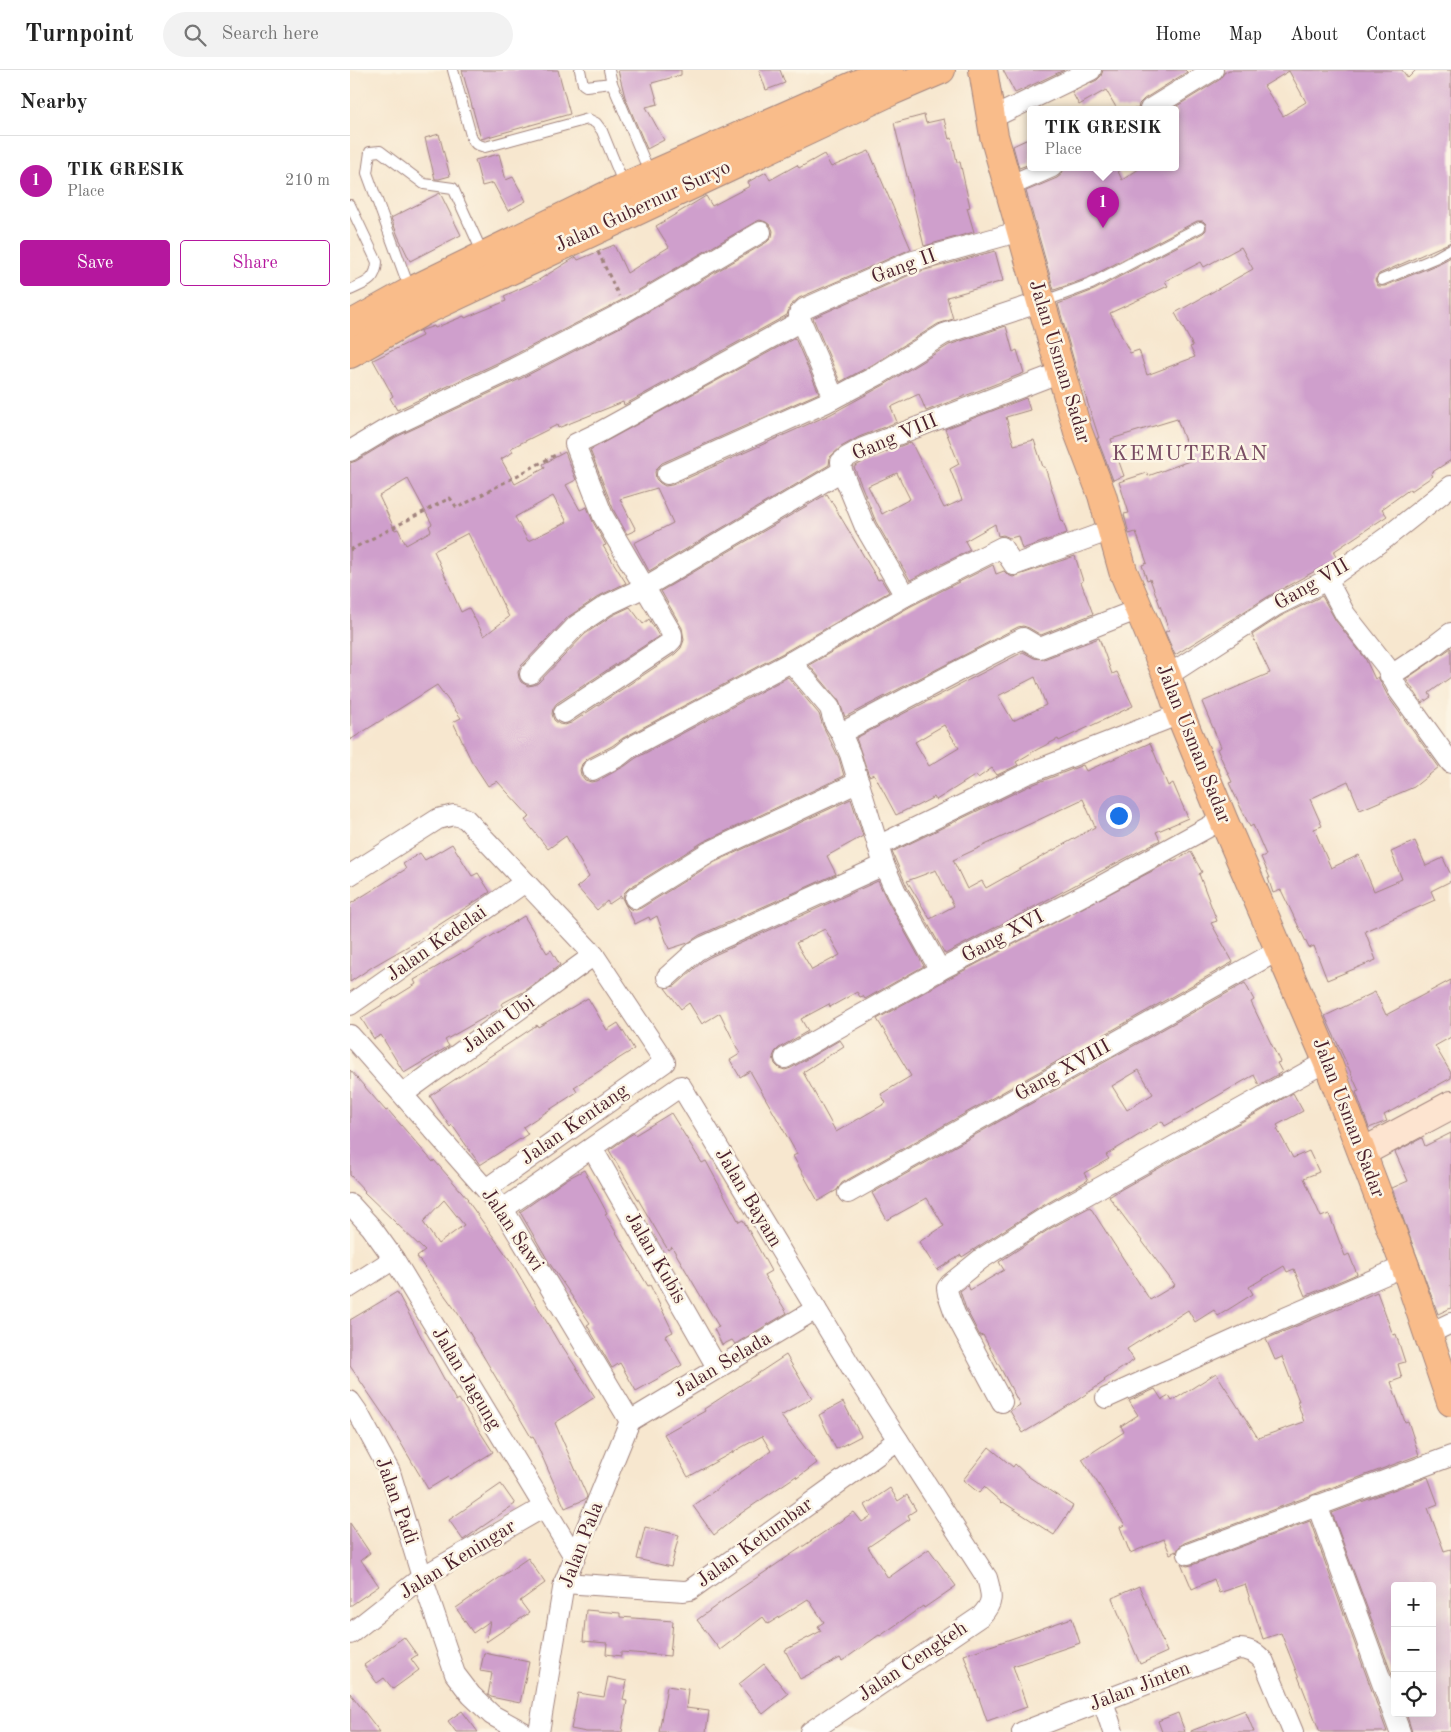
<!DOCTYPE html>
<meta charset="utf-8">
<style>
:root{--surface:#fff;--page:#f2f2f2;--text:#222;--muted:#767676;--line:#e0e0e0;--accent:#b5179e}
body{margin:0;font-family:"Old Standard TT",serif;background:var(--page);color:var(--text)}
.controls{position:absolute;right:15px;bottom:15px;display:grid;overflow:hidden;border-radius:5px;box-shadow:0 5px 20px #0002}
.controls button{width:45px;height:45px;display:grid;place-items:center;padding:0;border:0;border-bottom:1px solid var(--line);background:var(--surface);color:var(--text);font:25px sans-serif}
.you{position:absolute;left:768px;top:745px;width:18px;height:18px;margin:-12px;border:4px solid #fff;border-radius:50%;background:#1a73e8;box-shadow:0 0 0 8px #1a73e833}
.badge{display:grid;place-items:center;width:32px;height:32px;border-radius:50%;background:var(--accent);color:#fff;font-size:16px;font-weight:700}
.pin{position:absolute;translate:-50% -41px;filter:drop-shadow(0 1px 2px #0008)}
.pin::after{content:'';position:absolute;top:26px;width:18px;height:15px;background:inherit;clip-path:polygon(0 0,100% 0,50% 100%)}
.popup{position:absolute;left:677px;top:36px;width:152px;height:65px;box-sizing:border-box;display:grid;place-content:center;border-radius:5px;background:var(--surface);filter:drop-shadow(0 1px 4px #0005);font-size:16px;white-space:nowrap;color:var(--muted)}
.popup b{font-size:19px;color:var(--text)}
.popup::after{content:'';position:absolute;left:50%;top:100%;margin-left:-10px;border:10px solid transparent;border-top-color:var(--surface)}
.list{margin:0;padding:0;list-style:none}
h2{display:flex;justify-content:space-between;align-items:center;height:65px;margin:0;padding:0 20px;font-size:21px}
h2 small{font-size:16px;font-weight:400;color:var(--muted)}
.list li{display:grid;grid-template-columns:32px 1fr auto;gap:15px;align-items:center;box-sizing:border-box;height:90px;padding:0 20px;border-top:1px solid var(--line)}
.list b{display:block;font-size:19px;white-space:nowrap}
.list p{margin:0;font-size:16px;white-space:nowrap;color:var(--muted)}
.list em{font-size:16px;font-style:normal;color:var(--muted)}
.actions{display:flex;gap:10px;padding:15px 20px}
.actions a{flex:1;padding:11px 0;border:1px solid var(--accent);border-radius:5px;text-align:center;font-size:18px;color:var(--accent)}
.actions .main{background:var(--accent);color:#fff}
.icon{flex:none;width:28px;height:28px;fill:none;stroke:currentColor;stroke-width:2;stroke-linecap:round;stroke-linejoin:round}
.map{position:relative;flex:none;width:1101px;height:1662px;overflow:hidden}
header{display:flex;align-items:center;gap:30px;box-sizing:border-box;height:70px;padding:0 25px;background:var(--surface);border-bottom:1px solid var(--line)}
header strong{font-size:24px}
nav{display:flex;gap:28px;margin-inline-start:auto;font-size:18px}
.search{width:350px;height:45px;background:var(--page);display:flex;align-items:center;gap:12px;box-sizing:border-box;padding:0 18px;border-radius:28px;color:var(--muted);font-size:19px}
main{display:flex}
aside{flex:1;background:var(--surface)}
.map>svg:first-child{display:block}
</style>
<header>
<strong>Turnpoint</strong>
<div class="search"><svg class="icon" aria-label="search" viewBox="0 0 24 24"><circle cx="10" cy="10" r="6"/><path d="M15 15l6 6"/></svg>Search here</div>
<nav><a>Home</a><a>Map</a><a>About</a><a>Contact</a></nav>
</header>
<main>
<aside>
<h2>Nearby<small></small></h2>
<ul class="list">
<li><span class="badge">1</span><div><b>TIK GRESIK</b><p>Place</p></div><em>210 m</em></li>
</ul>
<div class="actions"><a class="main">Save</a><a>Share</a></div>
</aside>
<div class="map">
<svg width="1101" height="1662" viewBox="0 0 1101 1662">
<rect width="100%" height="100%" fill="#fcf5e5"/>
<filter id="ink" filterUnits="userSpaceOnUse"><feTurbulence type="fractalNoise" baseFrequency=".02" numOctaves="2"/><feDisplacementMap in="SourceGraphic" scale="10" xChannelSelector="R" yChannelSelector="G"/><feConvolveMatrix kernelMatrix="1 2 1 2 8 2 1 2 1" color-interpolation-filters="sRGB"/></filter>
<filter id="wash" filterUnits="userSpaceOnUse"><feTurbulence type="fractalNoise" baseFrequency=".0096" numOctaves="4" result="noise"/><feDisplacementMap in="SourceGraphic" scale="20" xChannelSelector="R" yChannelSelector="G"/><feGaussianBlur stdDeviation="1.12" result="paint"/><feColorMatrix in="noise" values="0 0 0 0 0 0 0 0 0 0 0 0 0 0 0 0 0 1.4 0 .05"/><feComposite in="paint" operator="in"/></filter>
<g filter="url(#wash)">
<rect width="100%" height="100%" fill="#f7e7cf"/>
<g id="blocks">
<g fill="#cf9fcc" fill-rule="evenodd">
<path d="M112 0H208L220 44 131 69Z"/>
<path d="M268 0H331V5L302 13 308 34 296 37 314 70 297 79 275 27Z"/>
<path d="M409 0H430L435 13 416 20Z"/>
<path d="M653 0H714L665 23Z"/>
<path d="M753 0H835L837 2 794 29 789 34 788 39H767L756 20 729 35 722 22 747 10 751 6Z"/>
<path d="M879 0H1052L1058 8 1066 0H1101V172L1029 204 1025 210 1028 216H1035L1088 194 1101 187V390L1081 403 1083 406 1061 421 1060 419 1032 439 1037 446 983 482 987 488 978 494 919 526 825 585 815 562 819 560 800 509 797 510 792 495 797 493 786 462 779 464 774 444 779 443 769 412 797 403 798 406 842 390 827 349 761 369 774 406 763 410 747 368H749L724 291 708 234 744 220 853 163 856 160V154L853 151H847L738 208 704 220 676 121 707 108 712 104 714 97H766L772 110 792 97H826V39H822L869 10 874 3ZM939 1 956 32 933 46 914 16ZM891 177 903 199 825 243 843 276 840 277 845 287 797 305 789 280 780 283 760 243 818 216 815 211 851 192 854 197Z"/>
<path d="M574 45 576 53 594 49 599 69 602 68 607 92H610L620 137 617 138 624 162 574 176 544 53Z"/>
<path d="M89 64 100 106 89 109H85L75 68Z"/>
<path d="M680 68V94L669 98 663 76Z"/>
<path d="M519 81 561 179 449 228 440 236 437 245 274 335 273 332 208 358 207 355 161 378 163 382 151 389 165 414 195 398 193 394 215 382 226 410 216 415 230 440 237 437 243 452 256 475 253 476 276 513 251 525 218 547 171 596 168 602 169 608 171 612 178 616 184 615 188 613 235 564 263 545 280 537 293 554 299 549 309 566 207 633 203 638 202 644 204 650 209 654 215 655 221 653 325 584 331 578 334 570 332 558 311 521 477 424 528 510 531 509 539 522 435 582 273 668 262 676 237 689 232 694 230 700 231 705 235 710 241 712 247 711 275 696 286 688 438 607 469 644 473 656 489 688 494 706 353 772 279 818 274 823 273 828 275 834 280 839 286 840 291 838 365 792 501 729 513 766 477 786 486 804 350 865 338 873 319 879 307 846 300 850 299 847 285 854 271 826 259 834 257 831 247 840 227 817 239 807 216 766 198 779 175 750 180 747 147 711 138 716 121 690 103 652 111 648 87 615 0 670V393L6 391 46 367 170 309 282 251 417 172 422 167 423 161 421 156 416 152 410 150 405 152 270 231 160 287 47 340 40 328 43 326 23 290 72 266 70 261 84 256 85 258 114 246 115 248 156 231 154 226 187 211 226 187 228 190 264 175 277 203 319 177 306 156 356 126 362 136 400 116 398 112 416 102 420 110 447 95 449 98 474 84 481 97ZM58 409 82 454 79 456 81 461 56 475 48 459 45 460 29 426ZM203 426 217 452 178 471 165 447ZM118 463 159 547 134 566 119 538 111 542 84 481Z"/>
<path d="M149 84 156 110 163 107 176 131 158 141 143 113 132 116 125 90Z"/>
<path d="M90 123 111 165 60 191 48 166 41 148Z"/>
<path d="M645 181 653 211 597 227 603 249 588 254 522 295 490 312 463 248 564 203Z"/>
<path d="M656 256 663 282 667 280 674 303 576 341 569 324 541 337 547 352 509 367 491 377 480 387 479 395 299 501 284 473 323 453 307 418 270 429 286 460 277 464 264 441 240 380 445 268 469 323 312 393 308 397 305 402 306 409 310 413 315 416 322 415 481 344 534 315 599 275Z"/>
<path d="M676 328 680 340 656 347 664 375 684 370 693 397H695L712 452 713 451 717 463 672 479 668 466 660 468 653 465 648 466 645 454 615 471 620 480 560 510 526 452 504 397 518 389 561 372 594 438 612 430 600 399 609 394 595 359ZM547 403 560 429 532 444 518 416Z"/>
<path d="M725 486 733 511 731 512 743 544 691 565 679 558 673 556 668 557 495 647 489 631 459 595 561 536 643 495 646 504 654 501 658 505 663 507Z"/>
<path d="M972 526 986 551 1015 588 1025 609 1028 607 1039 628 1089 697 1064 717 1010 740 998 711 960 729 972 756 964 759 981 798 1009 785 1024 821 1052 809 1041 782 1065 771 1076 796 1093 788 1101 805V811L1081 821 1085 830 1015 861 1026 890 977 910 964 876 959 878 931 820 923 823 918 808H920L911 787 916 785 903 755 900 757 879 713 882 712 867 679 871 677 852 632 920 603 902 565 931 546Z"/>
<path d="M749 568 762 604 767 602 783 636 709 671 708 669 688 679 666 692 668 695 647 705 642 698 628 708 626 705 586 730 584 727 563 738 562 737 546 745 524 704 519 706 506 668 673 582 684 588 694 589ZM685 607 696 635 663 651 648 626ZM594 655 609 678 579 696 565 672Z"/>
<path d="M1101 578V607L1079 623 1081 627 1072 633 1056 609Z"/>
<path d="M800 673 818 716 823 713 838 748 806 762 810 770 595 884 557 817 542 782 679 716 733 695 736 701ZM733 729 745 757 636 818 632 811 617 819 603 790ZM586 800 604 836 580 849 557 811Z"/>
<path d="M102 774 122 806 128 803 140 822 78 862 79 864 22 897 0 912V834L56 799 53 794 70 783 75 790Z"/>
<path d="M841 782 852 802 849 804 867 851 861 853 883 892 492 1113 487 1120 468 1131 443 1086 447 1084 400 1001 390 1007 380 990 390 984 370 943 352 954 339 933 331 939 315 918 325 916 353 891 360 887 528 811 536 828 574 896 515 929 513 926 510 927 507 922 480 937 479 934 451 949 458 961 429 978 425 982 423 987 425 994 429 998 435 1000 441 998 490 970 494 976 453 1002 486 1062 536 1033 531 1024 561 1006 527 949 596 910 823 790V791ZM475 859 490 885 462 900 446 873Z"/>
<path d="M174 846 197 883 201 880 210 895 175 921 151 934 153 937 148 940 95 970 99 976 54 1003 31 965 24 969 11 948 66 914 64 910 113 882 114 883Z"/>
<path d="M1101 910V967L1085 976 1101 1003V1008L1034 1045 1037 1051 1019 1058 1006 1022 1009 1021 975 946 1025 922 1036 945Z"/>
<path d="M895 913 904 930 901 932 930 992 927 993 932 1002 909 1015 904 1005 815 1056 812 1051 756 1085 759 1089 734 1103 738 1110 689 1138 612 1187 611 1185 587 1200 569 1172 594 1156 577 1128 537 1150 522 1123ZM789 1000 803 1024 777 1040 762 1016Z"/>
<path d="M238 928 257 960 268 953 284 979 224 1017 227 1022 173 1057 178 1064 130 1095 102 1055 100 1057 80 1026 187 955 188 957Z"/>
<path d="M0 1000 36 1041 38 1040 83 1092 84 1090 118 1129 117 1130 162 1193 210 1275 211 1274 245 1327 205 1353 237 1426 236 1429 215 1438 183 1366 181 1367 109 1245 67 1187 75 1181 14 1122 15 1121 0 1105ZM94 1130 114 1155 88 1174 73 1152Z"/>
<path d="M943 1023 953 1041 927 1055 929 1058 927 1059 943 1088 959 1081 969 1102 954 1108 971 1147 979 1144 995 1186 999 1184 1007 1204 955 1226 944 1199 937 1202 934 1196 899 1217 903 1224 868 1246 864 1240 845 1252 838 1240 777 1279 784 1290 754 1310 755 1311 726 1331 673 1363 660 1341 670 1335 633 1265 630 1266 616 1239 610 1221 618 1215 620 1220 654 1200 649 1192 701 1158 740 1137 800 1230 825 1215 759 1127 770 1120Z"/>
<path d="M321 1043 352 1093 356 1091 389 1152 393 1150 421 1201 414 1205 437 1243 385 1274 382 1270 372 1275 364 1259 369 1257 322 1177 318 1180 259 1080 279 1066 284 1063 285 1065Z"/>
<path d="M1101 1063V1238L1088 1244 1042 1118 1058 1111 1045 1082 1072 1068 1075 1076Z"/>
<path d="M234 1100 257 1143 255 1144 298 1216 300 1215 323 1262 315 1266 332 1295 286 1321 270 1293 262 1298 237 1255 240 1253 200 1194 170 1142 217 1109Z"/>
<path d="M47 1222 106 1331 109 1329 143 1382 100 1409 98 1407 78 1419 39 1353 0 1296V1250Z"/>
<path d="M1027 1222 1043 1265 1046 1264 1055 1292 1048 1294 1052 1308 1041 1312 1055 1352 1058 1351 1069 1385 834 1473 829 1477 826 1483V1481L820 1484 814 1469 780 1483 770 1457 775 1455 732 1389 774 1362 771 1356 788 1345 779 1331 805 1319 812 1330 819 1326 822 1331 866 1303 908 1368 954 1352 947 1331H949L932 1287 925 1290 916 1269Z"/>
<path d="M436 1285 462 1328 431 1346 467 1393 447 1408 446 1406 390 1444 364 1465 343 1436 421 1381 412 1366 338 1407 314 1364 355 1341 354 1339Z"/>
<path d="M493 1332 511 1366 486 1379 469 1345Z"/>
<path d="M639 1377 663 1397 665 1394 679 1407 723 1436 704 1465 653 1432 652 1433 634 1417 629 1423 613 1410Z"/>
<path d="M1078 1407 1088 1434 1078 1438 1094 1481 1101 1479V1662H1062L1056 1643H1082V1516H1045V1613L982 1443Z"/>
<path d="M151 1414 165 1434 113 1470 99 1450Z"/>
<path d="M540 1418 548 1431 557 1425 566 1440 558 1445 560 1449 518 1477 538 1508 579 1479 606 1516 574 1538 573 1536 530 1566 529 1565 492 1591 490 1588 450 1609 435 1580 471 1561 468 1556 474 1552 458 1529 418 1554 413 1547 370 1580 347 1550 378 1527 504 1442 512 1452 521 1446 515 1435Z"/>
<path d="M960 1451 1037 1662H970L931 1563 913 1569 895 1514 869 1523 864 1509 842 1519 831 1493 837 1496 842 1495Z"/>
<path d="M0 1453 20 1483 11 1490 29 1516 0 1536Z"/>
<path d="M295 1457 329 1465 321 1497 287 1489Z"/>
<path d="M178 1488 195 1513 170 1531 179 1543 136 1572 140 1551 123 1563 106 1538Z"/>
<path d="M789 1516 817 1582 790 1594 762 1528Z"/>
<path d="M236 1540 270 1543V1547L323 1551 320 1586 271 1582V1586L256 1584 257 1573 233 1571Z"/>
<path d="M722 1548 730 1573 663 1596 677 1637 637 1651 614 1585Z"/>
<path d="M54 1567 67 1585 61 1589 69 1600 43 1619 34 1608 27 1613 14 1595Z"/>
<path d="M134 1583 179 1592 170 1633 141 1627 138 1625 142 1603 130 1601Z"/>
<path d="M414 1594 438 1624 413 1644 389 1614Z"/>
<path d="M258 1607 277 1611 273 1630 277 1631 272 1662H236L221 1659 228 1623 254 1627Z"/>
<path d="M317 1616 338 1619 336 1638 359 1641 356 1662H309Z"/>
<path d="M0 1623 30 1662H0Z"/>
<path d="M895 1640 904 1662H841V1661Z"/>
<path d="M112 1641 128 1662H106L98 1651Z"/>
<path d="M828 1643 835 1662H812L808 1651Z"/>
</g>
</g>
</g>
<g filter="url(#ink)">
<use href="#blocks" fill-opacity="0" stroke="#a0837d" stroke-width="1"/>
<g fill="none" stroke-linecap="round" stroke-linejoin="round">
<defs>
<g id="lane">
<path d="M103 0 122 69 126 74 135 77 238 49 246 53 252 61 274 115"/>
<path d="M230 0 233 14 236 16 262 13"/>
<path d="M259 0 262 13 300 104"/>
<path d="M0 135 27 192C26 211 15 213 0 220"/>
<path d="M1032 210 1085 188 1101 179"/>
<path d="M60 220 17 103 20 82 30 81 74 114 103 118 133 184"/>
<path d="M692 232 741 214 850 157"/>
</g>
<g id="street">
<path d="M800 39 863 0"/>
<path d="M642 48 741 0"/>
<path d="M659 116 702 97"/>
<path d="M484 328 451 251 449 244 454 239 560 192 671 161"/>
<path d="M0 381 40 357 165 298 276 241 411 162"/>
<path d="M317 404 475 333 528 305 594 264 691 232"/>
<path d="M977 510 995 544 1036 596 1049 621 1101 693"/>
<path d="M555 526 515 457 492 401 491 392 497 387 513 378 711 302"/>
<path d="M441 592 480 638 484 652 491 663 500 684 534 795 546 822 590 900"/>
<path d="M180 604 227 555 257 535 295 517 492 401"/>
<path d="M817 606 925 536 977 510 1037 467 1101 416"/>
<path d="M1040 606 1076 582 1101 563"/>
<path d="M214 643 318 574 322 570V564L253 446 225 374 250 362 451 251"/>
<path d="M491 663 612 599 673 568 690 578 789 539"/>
<path d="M242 700 269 686 279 678 441 592 555 526 652 477 664 495 761 460"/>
<path d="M528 776 674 705 830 644"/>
<path d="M0 805 88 749 104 745 115 748 244 885 315 992 136 1119"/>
<path d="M285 828 359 782 509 712"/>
<path d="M317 907 346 881 355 876 534 795"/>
<path d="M0 935 175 812"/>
<path d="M0 965 153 1139 280 1351"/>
<path d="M435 988 590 900 749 817 873 749"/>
<path d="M53 1024 244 885"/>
<path d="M242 1078 368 1299"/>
<path d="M498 1123 929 880"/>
<path d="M0 1134 21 1157 44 1189 225 1488"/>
<path d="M153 1139 331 1016 506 1305 637 1508C642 1526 644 1532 631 1546L460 1662"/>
<path d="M0 1217 44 1189"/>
<path d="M1078 1264 1101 1253"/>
<path d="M756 1328 893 1266 1055 1196"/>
<path d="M0 1331 7 1341 40 1402 72 1507 105 1604 121 1625 142 1645 173 1662"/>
<path d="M652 1332 605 1244 598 1224 597 1218 600 1214 631 1189 695 1148 977 991"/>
<path d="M280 1351 466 1239"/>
<path d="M967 1435 1050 1662"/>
<path d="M838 1484 1101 1386"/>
<path d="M214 1513 334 1521 340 1520 548 1370"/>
<path d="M0 1564 72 1507 194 1437"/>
<path d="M753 1631 763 1662"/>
<path d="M189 1662 214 1513 280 1351"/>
<path d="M672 1662 888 1579C900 1579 907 1583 914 1592L943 1662"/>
</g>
<path id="secondary" d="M1013 1082 1101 1035"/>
<g id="highway">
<path d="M633 0 644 66 728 362 752 425 773 501 817 606 830 644 873 749 977 991 1055 1196 1101 1332"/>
<path d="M0 255 61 221 274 117 539 0"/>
<path d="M0 284 72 242 542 21 591 0"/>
</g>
</defs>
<use href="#lane" stroke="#a0837d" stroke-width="12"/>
<use href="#street" stroke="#a0837d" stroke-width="22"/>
<use href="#secondary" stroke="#a0837d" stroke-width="30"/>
<use href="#highway" stroke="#a0837d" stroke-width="30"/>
<g stroke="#a0837d" stroke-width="3" stroke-dasharray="4 4" stroke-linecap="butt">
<path d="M248 182 269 226"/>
<path d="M0 480 100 428 107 438 209 383"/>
</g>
<use href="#lane" stroke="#fff" stroke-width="10"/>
<use href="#street" stroke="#fff" stroke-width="20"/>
<use href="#secondary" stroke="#fde4d0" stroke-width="28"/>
<use href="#highway" stroke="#f9bc8a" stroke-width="28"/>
</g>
</g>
<g text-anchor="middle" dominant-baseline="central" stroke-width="5" stroke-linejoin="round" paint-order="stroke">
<g font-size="20" fill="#4a1f2b" stroke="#fcf5e5">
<text transform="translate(293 137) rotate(-25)">Jalan Gubernur Suryo</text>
<text transform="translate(554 197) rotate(-20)">Gang II</text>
<text transform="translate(709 292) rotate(73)">Jalan Usman Sadar</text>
<text transform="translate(545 368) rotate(-23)">Gang VIII</text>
<text transform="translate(962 515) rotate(-30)">Gang VII</text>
<text transform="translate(843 674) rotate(68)">Jalan Usman Sadar</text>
<text transform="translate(653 867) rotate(-28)">Gang XVI</text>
<text transform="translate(87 874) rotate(-35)">Jalan Kedelai</text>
<text transform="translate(149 955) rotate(-36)">Jalan Ubi</text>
<text transform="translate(713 1001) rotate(-29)">Gang XVIII</text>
<text transform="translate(998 1048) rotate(69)">Jalan Usman Sadar</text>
<text transform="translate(225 1055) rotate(-35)">Jalan Kentang</text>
<text transform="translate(398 1128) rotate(59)">Jalan Bayam</text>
<text transform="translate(162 1160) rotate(56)">Jalan Sawi</text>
<text transform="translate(305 1188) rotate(60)">Jalan Kubis</text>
<text transform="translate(373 1295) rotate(-31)">Jalan Selada</text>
<text transform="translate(116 1309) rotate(59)">Jalan Jagung</text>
<text transform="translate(46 1431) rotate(70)">Jalan Padi</text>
<text transform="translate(405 1473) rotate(-36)">Jalan Ketumbar</text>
<text transform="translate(232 1475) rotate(-69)">Jalan Pala</text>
<text transform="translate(108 1490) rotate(-32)">Jalan Keningar</text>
<text transform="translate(563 1592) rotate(-34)">Jalan Cengkeh</text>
<text transform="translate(790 1617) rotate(-21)">Jalan Jinten</text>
</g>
<g font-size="22" letter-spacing="1" fill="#794c63" stroke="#fcf5e5">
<text x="840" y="384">KEMUTERAN</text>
</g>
</g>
</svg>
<div class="controls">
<button>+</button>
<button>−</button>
<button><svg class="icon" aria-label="locate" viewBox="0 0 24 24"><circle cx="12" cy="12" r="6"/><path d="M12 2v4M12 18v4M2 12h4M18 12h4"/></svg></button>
</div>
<div class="you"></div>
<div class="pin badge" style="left:753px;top:158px">1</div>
<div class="popup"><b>TIK GRESIK</b>Place</div>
</div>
</main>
